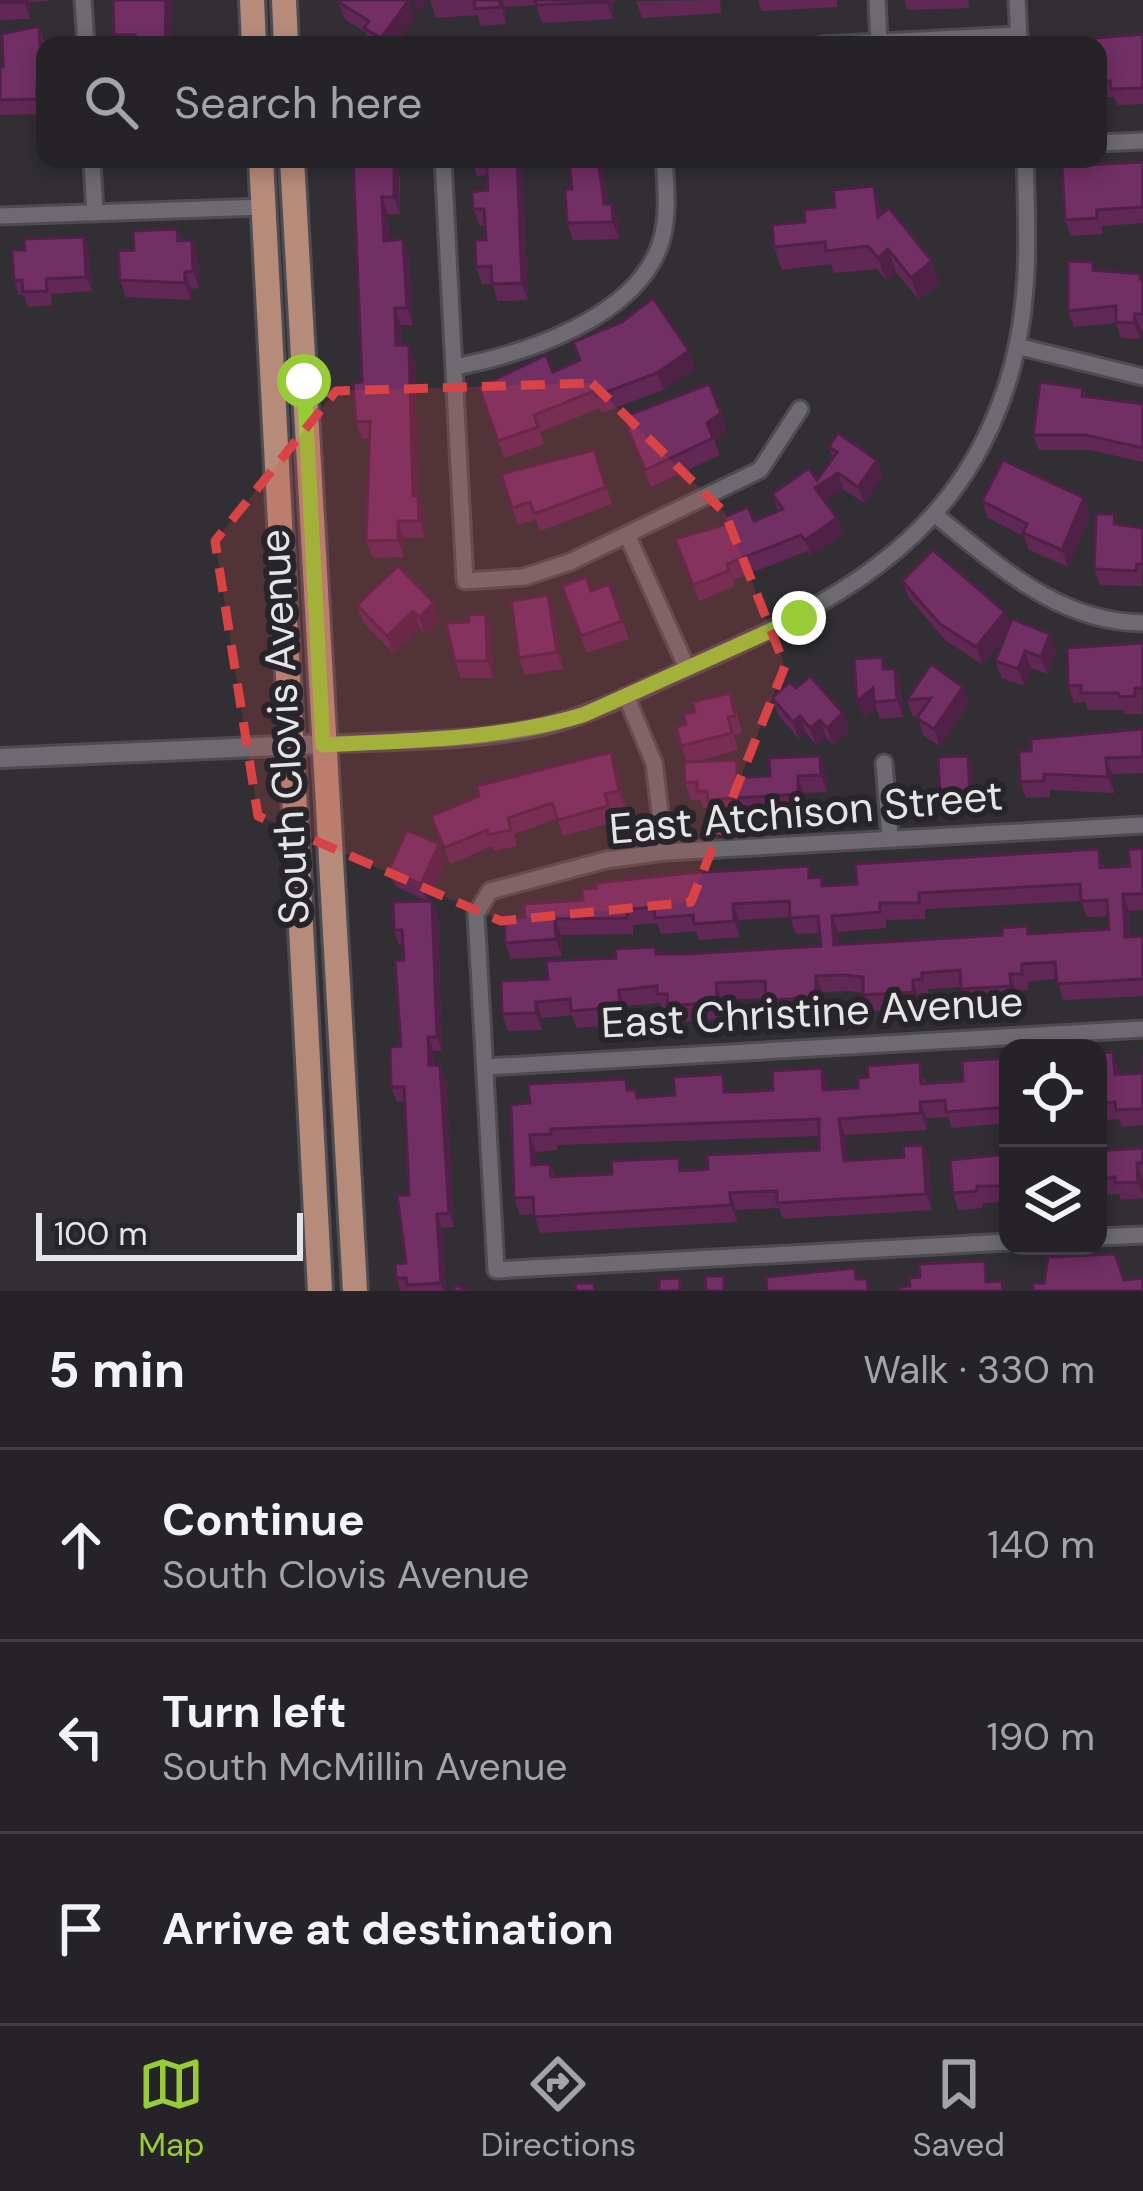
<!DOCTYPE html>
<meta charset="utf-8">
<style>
:root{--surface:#252327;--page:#2d2b2f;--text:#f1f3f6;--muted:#a3a4a7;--line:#424044;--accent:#97cb38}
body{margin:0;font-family:"DM Sans",sans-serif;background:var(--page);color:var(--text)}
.controls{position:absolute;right:36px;bottom:36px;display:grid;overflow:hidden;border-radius:24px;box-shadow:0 6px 18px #0003}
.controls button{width:108px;height:108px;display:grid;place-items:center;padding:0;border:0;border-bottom:3px solid var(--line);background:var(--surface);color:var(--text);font:60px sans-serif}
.scale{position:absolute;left:36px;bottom:30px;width:267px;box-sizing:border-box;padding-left:12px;border:6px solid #e5e4e7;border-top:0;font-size:33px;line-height:42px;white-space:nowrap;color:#e5e4e7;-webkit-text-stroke:9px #27252a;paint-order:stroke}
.stop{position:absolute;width:36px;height:36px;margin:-27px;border:9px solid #97cb38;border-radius:50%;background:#fff}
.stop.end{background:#97cb38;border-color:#fff;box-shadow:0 3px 12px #0008}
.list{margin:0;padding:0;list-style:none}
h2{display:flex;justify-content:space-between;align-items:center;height:156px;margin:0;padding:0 48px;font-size:51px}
h2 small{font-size:39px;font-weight:400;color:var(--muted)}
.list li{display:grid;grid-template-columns:78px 1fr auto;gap:36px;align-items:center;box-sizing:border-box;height:192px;padding:0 48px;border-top:3px solid var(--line)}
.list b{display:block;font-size:45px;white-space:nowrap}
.list p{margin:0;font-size:39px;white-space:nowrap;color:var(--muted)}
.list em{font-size:39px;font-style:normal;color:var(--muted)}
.icon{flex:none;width:66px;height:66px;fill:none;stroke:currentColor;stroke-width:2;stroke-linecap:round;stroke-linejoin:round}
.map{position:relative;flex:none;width:1143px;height:1291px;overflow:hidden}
.search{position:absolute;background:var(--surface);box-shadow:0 6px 18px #0003;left:36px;right:36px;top:36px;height:132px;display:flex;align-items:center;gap:30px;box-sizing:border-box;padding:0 42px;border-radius:24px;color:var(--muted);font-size:45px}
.sheet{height:732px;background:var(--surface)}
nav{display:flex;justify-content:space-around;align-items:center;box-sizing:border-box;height:168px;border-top:3px solid var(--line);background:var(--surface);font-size:33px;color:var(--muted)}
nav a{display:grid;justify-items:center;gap:6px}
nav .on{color:var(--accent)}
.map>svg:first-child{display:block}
</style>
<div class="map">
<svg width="1143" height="1291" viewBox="0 0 1143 1291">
<rect width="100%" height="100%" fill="#312f34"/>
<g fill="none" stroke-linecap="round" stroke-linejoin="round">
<defs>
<g id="minor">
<path d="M83 0 86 45"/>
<path d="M877 0 879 42"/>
<path d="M1017 0 1019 42"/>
<path d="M822 45 1019 35"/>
<path d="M1098 143 1143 141"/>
<path d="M92 159 95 213"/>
<path d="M443 159 465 581 524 577 570 562 760 470 800 409"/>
<path d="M0 216 263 207"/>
<path d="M1017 346 1143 377"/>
<path d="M455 367C524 354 637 318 661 242 669 215 666 187 664 159"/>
<path d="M934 514C998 565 1057 622 1143 623"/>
<path d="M628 537 687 668"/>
<path d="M626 696 654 763 665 852"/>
<path d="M324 744C396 741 470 742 541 727 594 715 643 688 693 666 829 605 952 545 1004 393 1031 317 1028 239 1025 159"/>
<path d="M884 763 890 838"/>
<path d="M486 1067 1143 1029"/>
<path d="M1098 1237 1143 1235"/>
<path d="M1008 1242 496 1270 476 914 490 891 606 860 665 852 1143 825"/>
</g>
<path id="tertiary" d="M0 758 324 744"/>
<g id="primary">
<path d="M252 0 254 45"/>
<path d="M284 0 286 45"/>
<path d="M261 159 320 1291"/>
<path d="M292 159 355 1291"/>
</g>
</defs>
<use href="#minor" stroke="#4e4c51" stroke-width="21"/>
<use href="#tertiary" stroke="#4e4c51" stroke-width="24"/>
<use href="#primary" stroke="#4e4c51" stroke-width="30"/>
<use href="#minor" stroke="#6d6b71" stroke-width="15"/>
<use href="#tertiary" stroke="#6d6b71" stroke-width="18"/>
<use href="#primary" stroke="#b78b79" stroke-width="24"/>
</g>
<g fill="#612856" fill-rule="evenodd">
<path d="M0 0H48V1L29 2 30 19 0 20Z"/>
<path d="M113 0 171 45H118L114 35Z"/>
<path d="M409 0 415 17 395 45H371L366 33 345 19 338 2Z"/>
<path d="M430 0H623L612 1 613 19 542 23 536 5 505 7 506 24 481 26 477 15 436 18Z"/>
<path d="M720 0 721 13 642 18 636 1Z"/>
<path d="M758 0H837V7L762 11Z"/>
<path d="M904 0H968L969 8 908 10Z"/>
<path d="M39 26 45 45V99H42V114L0 115V67H3Z"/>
<path d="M1143 34V104L1117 105 1114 97H1098V45Z"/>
<path d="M136 159H180V160L137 162Z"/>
<path d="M353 159 400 176V214H388L389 240 403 239 409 256 413 325H401L402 345 415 362 418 497 424 513 425 538H404V557L373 558 366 541 369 438 362 439 356 422 362 382Z"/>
<path d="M471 159H522L528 300 498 301 492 284H482L476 267 486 240 485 226H480L473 209 488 190 487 175 477 176Z"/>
<path d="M569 159H624V167L603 168 608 204 619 221V239L573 240 567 223 572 189Z"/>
<path d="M1143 162V223L1102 226 1103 234 1071 236 1065 220Z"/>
<path d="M874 186 883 212 940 283 919 300 896 272 886 280 877 269 834 273 831 264 782 270 774 247 805 222Z"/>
<path d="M177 229 181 240H192L198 257 199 288 191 289V300L126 297 120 280 134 250Z"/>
<path d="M84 237 89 251 92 291 51 294 52 305 28 307 24 295H19L14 281 25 250Z"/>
<path d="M1096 271 1141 274 1143 279V330H1141L1140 339 1121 338 1116 323 1074 327 1068 311Z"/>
<path d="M573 342 689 351 695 368 663 390 602 413 600 408 540 432 544 444 504 458 479 387 553 372 580 361Z"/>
<path d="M1083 388 1086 396 1143 404V462L1090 450H1039L1033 435Z"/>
<path d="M623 417 727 430 714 440 720 455 651 487Z"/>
<path d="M829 447 877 460 883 476 864 503 843 489 825 501 843 534 811 556 807 551 733 580 735 586 699 601 675 539 754 521 778 511 772 494 817 480 833 458Z"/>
<path d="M594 450 612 504 540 531 536 519 518 525 501 474Z"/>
<path d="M1084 498 1090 516 1068 567 1029 550 1024 536 988 518 982 501Z"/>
<path d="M1118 524 1143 528 1142 586 1100 585 1094 569Z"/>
<path d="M902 581 1005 612 1010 625 1056 651 1047 674 1031 668 1024 686 1002 678 995 661 1005 636 982 664 946 641 909 598Z"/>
<path d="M609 584 629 639 587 653 562 586 591 591Z"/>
<path d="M434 603 440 620 425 634 420 628 393 653 363 622 357 605Z"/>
<path d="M554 612 563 669 525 675 519 658Z"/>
<path d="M492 631 493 678H461L455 661Z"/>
<path d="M1143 643 1142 714H1125L1123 710H1088L1085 702 1074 703 1068 686Z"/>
<path d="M931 664 969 704 940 746 923 735 918 716 913 717 907 700Z"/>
<path d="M887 669H895L901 686 903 717 880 719 876 708 863 718Z"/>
<path d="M796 688 850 731 833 745 826 737 816 745 806 733 799 739 778 715 772 698Z"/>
<path d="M736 710 742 733 734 735 738 750 693 762 743 777 826 773 827 792 804 793V811L714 818 710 808H703L700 800H691L685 783 687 762 681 746Z"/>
<path d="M1143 729V773L1112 774 1114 793 1050 790V797L1026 798 1020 782 1031 751Z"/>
<path d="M611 752 617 768 625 807 611 810 614 822 563 836 557 819 514 834 517 846 494 851 492 846 450 864 431 816Z"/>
<path d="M972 767 974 805 945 807 940 796Z"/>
<path d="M1143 848V910L1129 911 1130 937 1143 936V996L1063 1000 1057 979 1028 981V990L1016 991 1017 1003 967 1005 961 987 928 989V995L918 996 919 1008 869 1011 863 993 850 991 822 992V1014L772 1017 766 998 722 1000 723 1019 674 1022 669 1010 663 1011 660 1003 625 1006 626 1024 577 1028 572 1015 542 1018V1030L508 1031 502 1014 548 979 616 958 821 946 820 933 796 934 790 917 739 920 740 937 699 940 696 931 661 934 657 923 633 925V934L561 935 562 956 511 959 505 943 525 917 583 900 813 877 825 886 1105 865V868L1130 866ZM1081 901 1087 917 1108 916 1109 929 839 945 838 932 886 928V920L925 919V909Z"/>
<path d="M445 862 427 901 395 886 389 869Z"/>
<path d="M438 915 442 1051H433L434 1065 446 1079 454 1227 442 1228 446 1291H401L396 1278 406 1263 409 1195 405 1101 397 1102 391 1087 401 1046 404 960 403 945H399L394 930Z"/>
<path d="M1098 1053 1119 1069 1120 1075 1143 1073V1054V1125L1122 1127 1119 1119 1101 1120 1098 1114Z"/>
<path d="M1008 1058V1123L952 1128 948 1117 926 1118 927 1130 845 1135 848 1161 904 1157 923 1145 929 1161 932 1210 783 1219 779 1208 752 1209 736 1210 737 1222 540 1233 534 1214 520 1215 514 1198 530 1103 630 1090H636L639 1098 744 1092 828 1084V1089L858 1088 926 1079V1084L963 1081ZM819 1136V1150L708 1169 555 1177 550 1164 537 1165 536 1152 557 1150V1145Z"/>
<path d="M1143 1148V1198L1121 1200 1119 1194 1098 1195V1151Z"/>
<path d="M1008 1154V1202L983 1203V1208L958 1210 953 1193Z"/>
</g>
<g fill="#4f2146">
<path d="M24 0H29L30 19 24 2Z"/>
<path d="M166 0H173L171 45H165Z"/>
<path d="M409 0 415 17 395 45H384L381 38Z"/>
<path d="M413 0H426L418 13Z"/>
<path d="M500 0H503L505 7 506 24Z"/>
<path d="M606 0H611L613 19Z"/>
<path d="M37 85 42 99V114L37 99Z"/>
<path d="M394 159H398L400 214 394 197Z"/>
<path d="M517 159H522L528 300 522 283Z"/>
<path d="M598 159H600L603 168 610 221 604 204Z"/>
<path d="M874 186 882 208 886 239 878 217Z"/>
<path d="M382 197 388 214 390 258 384 241Z"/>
<path d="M612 204 619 221V239L613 222Z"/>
<path d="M84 237 89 251 92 291 86 277Z"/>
<path d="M403 239 409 256 413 325 407 308Z"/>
<path d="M192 240 198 257 199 288 193 271Z"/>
<path d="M888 249 896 272 886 280 878 258Z"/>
<path d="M932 261 940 283 919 300 911 278Z"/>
<path d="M185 272 191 289V300L185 283Z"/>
<path d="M395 308 401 325 402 362 396 345Z"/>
<path d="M1135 314 1141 330 1140 339 1134 323Z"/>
<path d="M409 345 415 362 418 497 424 513 425 538 413 496Z"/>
<path d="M689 351 695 368 663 390 657 373Z"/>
<path d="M721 413 727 430 713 440 707 423Z"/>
<path d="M877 460 883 476 864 503 858 487Z"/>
<path d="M838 473 843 489 821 504 815 488Z"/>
<path d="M1084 498 1090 516 1068 567 1062 550Z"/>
<path d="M837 518 843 534 811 556 805 540Z"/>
<path d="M398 521 404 538V557L398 540Z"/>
<path d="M548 595 554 612 563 669 557 652Z"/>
<path d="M434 603 440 620 425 634 419 617Z"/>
<path d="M413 611 420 628 393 653 387 636Z"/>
<path d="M1005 612 1011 629 982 664 976 647Z"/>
<path d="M486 614 492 631 493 678 487 661Z"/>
<path d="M1050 634 1056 651 1047 674 1041 657Z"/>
<path d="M1025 651 1031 668 1024 686 1018 669Z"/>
<path d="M895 669 901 686 903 717 897 700Z"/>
<path d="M963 687 969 704 940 746 934 729Z"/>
<path d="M873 688 876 708 863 718 857 701Z"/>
<path d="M843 713 850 731 833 745 827 728Z"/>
<path d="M800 716 806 733 799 739 793 722Z"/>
<path d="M820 720 826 737 816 745 810 728Z"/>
<path d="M611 752 617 768 625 807 619 791Z"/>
<path d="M820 756 826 773 827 792 821 775Z"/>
<path d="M968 756 972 767 974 805 970 794Z"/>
<path d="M1106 758 1112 774 1114 793 1108 777Z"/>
<path d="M798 776 804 793V811L798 794Z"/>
<path d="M439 844 445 862 427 901 421 884Z"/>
<path d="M1123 894 1129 911 1131 953 1125 937Z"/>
<path d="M432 901 438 915 442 1051 437 1037Z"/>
<path d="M733 904 739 920 740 937 734 921Z"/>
<path d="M832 916 838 932 840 961 834 945Z"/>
<path d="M555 919 561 935 562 956 556 939Z"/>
<path d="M1010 974 1016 991 1017 1003 1011 986Z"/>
<path d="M816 976 822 992V1014L816 998Z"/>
<path d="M913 980 918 996 919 1008 913 992Z"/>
<path d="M716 983 722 1000 723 1019 717 1002Z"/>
<path d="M619 990 625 1006 626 1024 620 1007Z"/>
<path d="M536 1002 542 1018V1030L536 1013Z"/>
<path d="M428 1037 433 1051 434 1080 429 1065Z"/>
<path d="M1113 1052 1119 1069 1121 1091 1115 1075Z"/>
<path d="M440 1065 446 1079 454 1227 449 1213Z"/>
<path d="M822 1068 828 1084 829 1106 823 1090Z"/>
<path d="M920 1102 926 1118 927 1130 921 1113Z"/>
<path d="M839 1119 845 1135 850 1178 844 1161Z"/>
<path d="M530 1135 536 1152 538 1182 532 1165Z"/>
<path d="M923 1145 929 1161 932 1210 926 1194Z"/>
<path d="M1137 1163 1143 1180V1196L1138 1182Z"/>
<path d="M730 1193 736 1210 737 1222 731 1205Z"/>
<path d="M437 1214 442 1228 446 1291H444L441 1283Z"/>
</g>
<g fill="#712f64" stroke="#4f2146" stroke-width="3" fill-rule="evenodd">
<path d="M0 0H24V2L0 3Z"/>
<path d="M113 0H166L165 45H135V35H114Z"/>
<path d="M340 0H409L381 38 364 28 369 21 338 2Z"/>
<path d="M474 0H500V7L475 9Z"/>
<path d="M535 0H606L607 2 536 5Z"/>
<path d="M39 26 40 45 46 44 45 85H37V99L0 100V67H3L2 34Z"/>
<path d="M1143 34V88L1111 89 1110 81H1098V45H1062V41Z"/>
<path d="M353 159H394V197H382L384 241 403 239 407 308H395L396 345H409L413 496H418L419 521H398V540L366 541 370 421 356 422 353 383 362 382Z"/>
<path d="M486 159H517L522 283 492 284 491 266 476 267 475 240H486L484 209H473L472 192 488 190Z"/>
<path d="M569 159H598L604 204H612L613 222 567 223 565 189H572Z"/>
<path d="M1143 162V207L1097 210V218L1065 220 1062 166Z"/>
<path d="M874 186 878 217 889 208 932 261 911 278 888 249 878 258 868 246 826 251 825 242 774 247 772 225 805 222 804 210 835 207 833 190Z"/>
<path d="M177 229 178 241 192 240 193 271 185 272V283L120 280 118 251 134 250 133 231Z"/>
<path d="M84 237 86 277 46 279 47 291 23 292 22 280 14 281 12 250H25L24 239Z"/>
<path d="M1068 261 1093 262V270L1141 274 1140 279H1143V314H1135L1134 323 1116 322V306L1068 311Z"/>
<path d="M653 298 689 351 657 373 596 396 594 391 534 415 538 427 498 441 479 387 546 355 553 372 580 360 573 342 622 322Z"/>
<path d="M1040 382 1083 388 1082 396 1143 404V448L1085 435H1033Z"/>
<path d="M709 384 721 413 707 423 713 438 645 470 623 417Z"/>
<path d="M838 433 877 460 858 487 838 473 815 488 837 518 805 540 801 535 727 564 729 571 693 585 675 539 727 524 724 517 748 507 754 521 783 509 772 494 809 468 817 480 837 452 829 447Z"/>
<path d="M594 450 606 487 534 514 530 502 512 508 501 474Z"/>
<path d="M1003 460 1084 498 1062 550 1023 533 1027 524 982 501Z"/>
<path d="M1096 514H1115L1114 524 1143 528V564H1137L1136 571 1094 569Z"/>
<path d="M933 550 1005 612 976 647 940 624 902 581Z"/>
<path d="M398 566 434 603 419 617 413 611 387 636 357 605Z"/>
<path d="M586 577 591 591 609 584 622 621 581 636 562 586Z"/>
<path d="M548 595 557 652 519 658 511 601Z"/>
<path d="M486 614 487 661H455L446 623 469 622V615Z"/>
<path d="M1012 619 1050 634 1041 657 1025 651 1018 669 995 661Z"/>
<path d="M1143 643V688H1135V696L1119 697 1118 693H1081V685L1068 686 1067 648Z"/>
<path d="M883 657V669H895L897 700 874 702 873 688 857 701 854 659Z"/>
<path d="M931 664 963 687 934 729 917 718 931 698 907 700Z"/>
<path d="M810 676 843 713 827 728 820 720 810 728 800 716 793 722 772 698 790 682 796 688Z"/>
<path d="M730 693 735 716 728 717 732 733 681 746 676 727 686 724 683 714 695 712 692 702Z"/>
<path d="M1143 729V757L1106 758 1108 777 1044 774V781L1020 782 1019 751H1031V739Z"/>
<path d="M611 752 619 791 605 794 608 806 558 820 552 803 508 818 511 830 488 835 487 830 444 848 431 816 479 796 477 786Z"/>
<path d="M820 756 821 775 798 776V794L708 800 707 791H697V782L685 783 684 762 737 760V778L770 776 769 758Z"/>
<path d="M968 756 970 794 940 796 938 757Z"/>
<path d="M407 830 439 844 421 884 389 869Z"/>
<path d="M1143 848V894H1123L1125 937 1143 936V979L1057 984 1055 962 1022 964V974H1010L1011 986 961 989 960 970 922 973V979L913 980V992L863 995V977L844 975 816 976V998L766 1000 765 981 716 983 717 1002 668 1006 667 994H657V986L619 990 620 1007 571 1011 570 999 536 1002V1013L502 1014 501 981 548 979 546 961 616 958 615 949 655 947 656 954H686L821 946 818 916 790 918 789 901 733 904 734 921 694 924 693 915 655 918 654 907 627 909V918L555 919 556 939 505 943 504 919 525 917 524 904 583 900 582 889 596 888V883L690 873 809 866V878L822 877V886L857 884 855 864 1099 849 1100 868 1130 866 1128 850ZM1080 884 1081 901 1107 900 1109 929 1028 934 1027 926 1002 928V935L834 945 832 916 880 912V903H919V893Z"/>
<path d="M432 901 437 1037H428L429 1065H440L449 1213 437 1214 441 1283 407 1285 406 1278H396L395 1264 406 1263 397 1195H409L404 1087H391L390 1047 401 1046 395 961 404 960 402 930H394L393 902Z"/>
<path d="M1113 1052 1115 1075 1143 1073V1054V1109L1116 1110 1115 1102 1098 1104V1053Z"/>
<path d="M1008 1058V1107L946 1112 945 1100 920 1102 921 1113 839 1119 844 1161 904 1157 903 1146 923 1145 926 1194 777 1203V1191L746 1192 730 1193 731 1205 534 1217 533 1197 514 1198 511 1105 530 1103 528 1084 626 1079 627 1090H636L637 1098 675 1095 673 1077 723 1074 724 1092H744L773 1090 772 1071 822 1068 823 1090 858 1088V1078L868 1077 867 1066 920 1062 921 1084 963 1081 962 1061ZM819 1119V1150L707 1155 708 1169 680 1171 679 1158 611 1161 612 1174 551 1177 550 1164 532 1165 530 1135 551 1134V1129Z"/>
<path d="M1143 1148V1163H1137L1138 1182 1115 1183V1177L1098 1179V1151Z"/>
<path d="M1008 1154V1186H977V1191L953 1193 950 1160Z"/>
<path d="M1115 1254 1124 1280 1143 1278V1291H1033V1283H1044L1048 1257Z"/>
<path d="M985 1261 986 1282 1002 1281 1003 1291H900V1287L910 1286 909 1278 920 1277 919 1264Z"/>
<path d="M855 1268 856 1279H867L868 1291H767L766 1277Z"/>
<path d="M705 1276H724V1291H706Z"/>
<path d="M680 1278V1291H650L659 1290V1279Z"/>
<path d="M575 1283H594L595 1291H576Z"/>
<path d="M455 1285 472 1291H453Z"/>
</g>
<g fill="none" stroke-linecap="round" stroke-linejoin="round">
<path stroke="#97cb38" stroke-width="15" d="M304 381 323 745C411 740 498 740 583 715L799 618"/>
</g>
<path fill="#d84445" fill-opacity="0.2" stroke="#d84445" stroke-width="9" stroke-dasharray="24 15" stroke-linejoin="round" d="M592 383 725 513 785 666 691 902 501 921 258 816 215 541 336 391Z"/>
<g text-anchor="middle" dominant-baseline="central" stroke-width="12" stroke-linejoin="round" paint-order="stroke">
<g font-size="42" fill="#e5e4e7" stroke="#27252a">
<text transform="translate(284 727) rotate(-93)">South Clovis Avenue</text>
<text transform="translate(806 812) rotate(-5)">East Atchison Street</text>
<text transform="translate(812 1012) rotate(-3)">East Christine Avenue</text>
</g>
</g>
</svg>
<div class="controls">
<button><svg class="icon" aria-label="locate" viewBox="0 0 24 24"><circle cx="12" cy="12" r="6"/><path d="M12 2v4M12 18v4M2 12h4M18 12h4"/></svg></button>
<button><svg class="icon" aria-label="layers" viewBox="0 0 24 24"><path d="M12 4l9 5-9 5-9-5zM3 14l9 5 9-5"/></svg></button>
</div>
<div class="scale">100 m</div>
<div class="stop" style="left:304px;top:381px"></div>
<div class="stop end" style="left:799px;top:618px"></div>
<div class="search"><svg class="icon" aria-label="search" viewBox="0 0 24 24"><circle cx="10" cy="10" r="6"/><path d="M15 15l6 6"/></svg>Search here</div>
</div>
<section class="sheet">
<h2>5 min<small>Walk · 330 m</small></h2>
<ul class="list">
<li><svg class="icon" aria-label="ahead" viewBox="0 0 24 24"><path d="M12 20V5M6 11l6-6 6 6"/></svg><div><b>Continue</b><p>South Clovis Avenue</p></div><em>140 m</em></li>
<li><svg class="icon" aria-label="left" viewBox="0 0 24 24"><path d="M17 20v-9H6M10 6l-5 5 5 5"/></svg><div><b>Turn left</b><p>South McMillin Avenue</p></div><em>190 m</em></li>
<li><svg class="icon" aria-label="arrive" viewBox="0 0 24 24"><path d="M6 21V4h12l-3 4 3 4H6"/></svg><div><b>Arrive at destination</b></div></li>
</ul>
</section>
<nav>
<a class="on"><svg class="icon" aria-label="map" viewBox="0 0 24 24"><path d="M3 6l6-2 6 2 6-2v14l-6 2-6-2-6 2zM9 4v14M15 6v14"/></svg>Map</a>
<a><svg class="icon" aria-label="directions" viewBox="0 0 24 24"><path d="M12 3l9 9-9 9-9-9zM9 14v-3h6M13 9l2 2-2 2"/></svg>Directions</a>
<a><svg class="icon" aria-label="saved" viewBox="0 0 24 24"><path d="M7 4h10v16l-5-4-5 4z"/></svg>Saved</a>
</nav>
